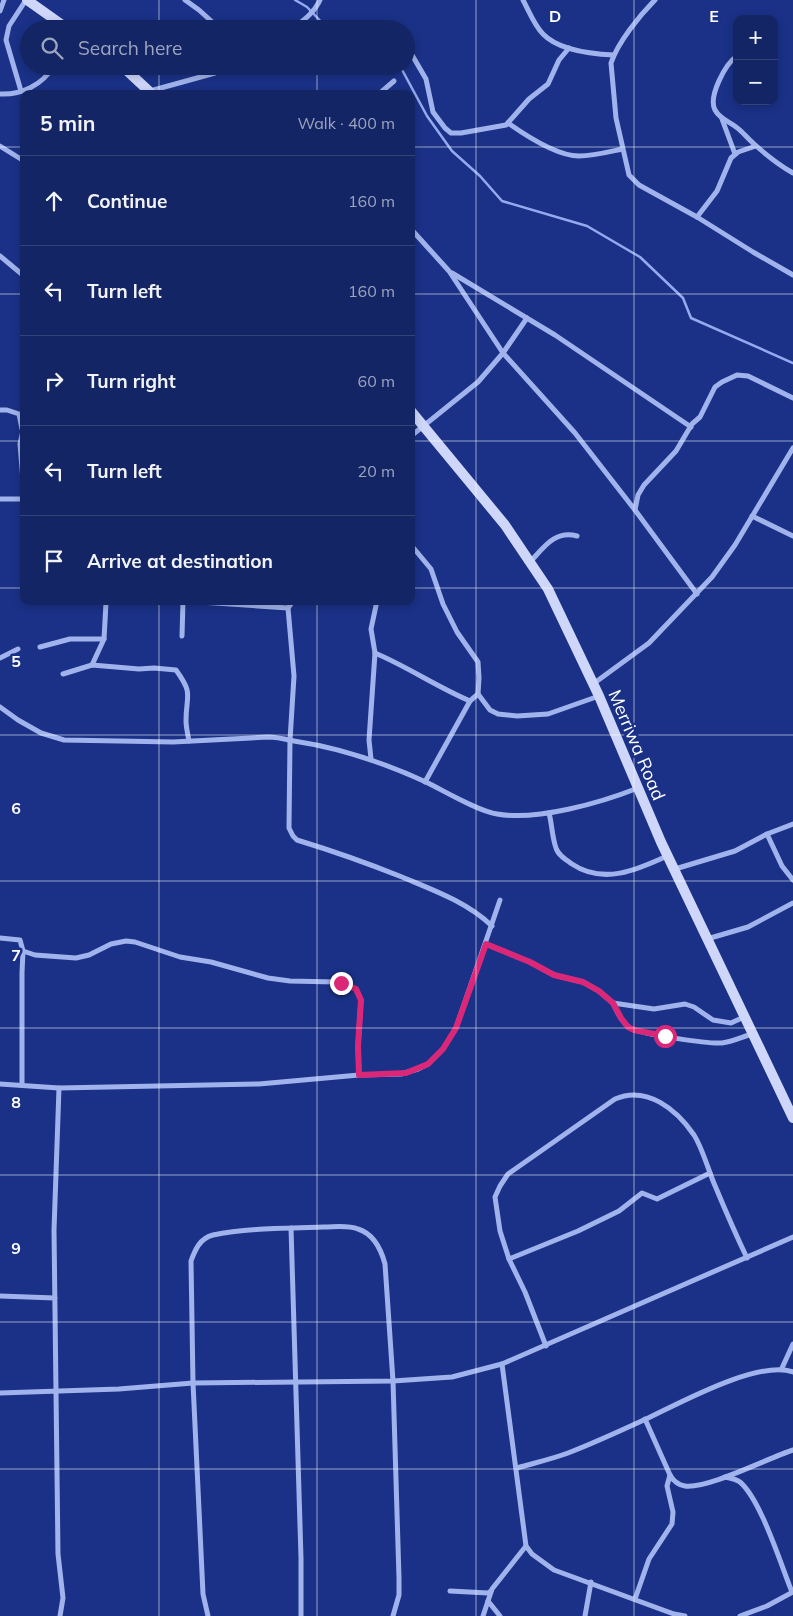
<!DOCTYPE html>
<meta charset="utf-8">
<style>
:root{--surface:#142565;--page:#21316e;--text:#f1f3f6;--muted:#9da5bf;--line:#334279}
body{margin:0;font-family:Mulish,sans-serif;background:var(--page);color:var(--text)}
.controls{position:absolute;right:15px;top:15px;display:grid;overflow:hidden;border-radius:10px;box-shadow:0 2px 8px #0003}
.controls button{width:45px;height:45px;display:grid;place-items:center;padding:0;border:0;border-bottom:1px solid var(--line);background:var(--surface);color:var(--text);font:25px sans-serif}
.stop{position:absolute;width:15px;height:15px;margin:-11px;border:4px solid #db2777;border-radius:50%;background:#fff}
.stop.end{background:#db2777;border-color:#fff;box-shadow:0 1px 5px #0008}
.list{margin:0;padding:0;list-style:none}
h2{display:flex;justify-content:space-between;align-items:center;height:65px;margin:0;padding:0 20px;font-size:21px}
h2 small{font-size:16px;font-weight:400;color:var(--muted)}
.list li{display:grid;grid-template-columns:32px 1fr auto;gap:15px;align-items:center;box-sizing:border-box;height:90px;padding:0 20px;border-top:1px solid var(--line)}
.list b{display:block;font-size:19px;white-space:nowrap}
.list em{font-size:16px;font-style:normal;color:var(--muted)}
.icon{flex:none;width:28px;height:28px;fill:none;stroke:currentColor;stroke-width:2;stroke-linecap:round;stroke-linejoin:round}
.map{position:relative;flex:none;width:793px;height:1616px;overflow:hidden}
.search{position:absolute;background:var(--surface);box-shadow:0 2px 8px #0003;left:20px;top:20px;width:395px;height:55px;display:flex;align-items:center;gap:12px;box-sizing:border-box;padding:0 18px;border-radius:28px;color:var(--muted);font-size:19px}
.panel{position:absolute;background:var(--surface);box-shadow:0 2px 8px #0003;left:20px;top:90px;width:395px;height:515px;border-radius:10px}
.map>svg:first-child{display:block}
</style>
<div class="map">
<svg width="793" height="1616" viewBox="0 0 793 1616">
<rect width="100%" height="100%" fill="#1a3187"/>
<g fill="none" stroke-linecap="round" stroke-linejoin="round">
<g stroke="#94aaef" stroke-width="2.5">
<path d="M295 0 307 7 328 29"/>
<path d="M400 66 427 116 452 151 480 176 502 201 587 226 640 257 683 298 691 318 793 363"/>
</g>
<g stroke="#a1b3ec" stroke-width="5">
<path d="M185 0 199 10 220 29"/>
<path d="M523 0C529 11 534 25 543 34 559 51 592 54 614 55"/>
<path d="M655 0C640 15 618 42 611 63L616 118 629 175 639 185 697 217 753 252 793 275"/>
<path d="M0 11 4 0"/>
<path d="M292 29C304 20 314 13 320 0"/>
<path d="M412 55 426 79 433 112 445 128 451 133H461L506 125 529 99 548 84 559 60 569 48"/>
<path d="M737 56C725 64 708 97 715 110 720 119 728 121 736 127 742 131 747 138 753 143 765 154 779 165 793 173"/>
<path d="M21 91 6 40 9 26 26 0"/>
<path d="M150 91 215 73 225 66"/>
<path d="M0 94C22 95 42 85 54 66"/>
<path d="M379 94 394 81"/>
<path d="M722 119 735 154"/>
<path d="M508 123C525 135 557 156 579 156 593 156 608 152 622 149"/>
<path d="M0 146 24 161"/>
<path d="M697 217 717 191 731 158 738 152 756 146"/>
<path d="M411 229 449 271 503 353 575 433 635 510 697 594"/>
<path d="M0 256 24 276"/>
<path d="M452 273 555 335 691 427"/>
<path d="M0 410H7L19 414 22 429"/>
<path d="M24 426 20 444 24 492"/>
<path d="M411 436 478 382 503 353 527 318"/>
<path d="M0 499H24"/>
<path d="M635 510 638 495 644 485 676 451 692 424 700 417 715 387 722 382 737 375 748 376 793 398"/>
<path d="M752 516 793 536"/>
<path d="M411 545 431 569 443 604 457 632 478 662 479 678 478 694 490 710 498 714 517 716 548 714 599 696"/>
<path d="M531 561C544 547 555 530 577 536"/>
<path d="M185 601 288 608"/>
<path d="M293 601 288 608 294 676 290 740 289 828 293 836 297 840C333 851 367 863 402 877 433 890 467 902 492 926"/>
<path d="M182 636 183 601"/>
<path d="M40 647 70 639H104"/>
<path d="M375 653C408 667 437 687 470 701"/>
<path d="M0 658 18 649"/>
<path d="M92 665 104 639 106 603 108 601"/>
<path d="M63 674 92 665 139 669 154 668 176 670C194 695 186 694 186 721 186 727 188 735 189 741"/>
<path d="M593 684 649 643 712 577 735 545 793 448"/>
<path d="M0 707 18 720 41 733 64 740 173 742 268 737C277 737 285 739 294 741 341 748 385 763 428 783 446 792 478 811 497 814 537 821 600 803 638 788"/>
<path d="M371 759 369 740 375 653 371 629 377 601"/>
<path d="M425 782 470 701 478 694"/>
<path d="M549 813C552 824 552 837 556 848 558 855 566 860 572 864 603 885 637 870 667 856"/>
<path d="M767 834 782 866 793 880"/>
<path d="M675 869 735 851 767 834 793 824"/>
<path d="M0 938 20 940 23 951 22 973V1085"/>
<path d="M707 939 748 927 793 903"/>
<path d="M486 944 530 962 554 975 583 982 599 991 613 1003 654 1009 685 1004 694 1007 713 1020 731 1023 744 1017"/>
<path d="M23 951 35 955 76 958 89 955 111 944 126 941 135 942 180 957 211 962 268 978 290 981 336 982 348 985 356 989 361 1000 358 1046 359 1075"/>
<path d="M613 1003C617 1011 621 1022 630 1028 641 1034 708 1044 722 1043 732 1042 742 1037 752 1034"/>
<path d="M0 1084 59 1088 259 1084 359 1075 401 1074 418 1069 428 1064 443 1049 456 1028 500 900"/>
<path d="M59 1088 54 1230 58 1554 63 1598 60 1616"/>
<path d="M291 1228 301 1558V1616"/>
<path d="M509 1259 578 1231 619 1211 642 1193 657 1199 710 1173"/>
<path d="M0 1296 55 1298"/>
<path d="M546 1346 525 1292 509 1259 500 1231 495 1197 500 1186 508 1174 615 1099C647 1085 677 1110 694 1135 703 1149 709 1173 716 1188 726 1212 736 1235 747 1258"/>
<path d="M502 1364 526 1546 532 1554 554 1570 674 1614 685 1616"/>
<path d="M782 1368 793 1344"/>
<path d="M0 1393 119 1389 193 1383 393 1381 452 1377 502 1364 793 1237"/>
<path d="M645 1419 670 1475C674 1482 678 1485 685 1486 708 1489 768 1458 793 1450"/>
<path d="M517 1468C534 1463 552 1459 568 1453 594 1443 620 1431 646 1419 678 1404 759 1359 793 1372"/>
<path d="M725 1477C730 1478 736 1479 740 1482 761 1500 781 1565 792 1592"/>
<path d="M450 1591 488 1593 491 1591"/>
<path d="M635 1599 649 1559 672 1524 673 1512 667 1486 670 1475"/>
<path d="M488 1601 500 1616"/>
<path d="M208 1616 203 1594 193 1383 191 1261C195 1250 200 1238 213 1235 246 1228 290 1228 324 1227 335 1227 348 1225 358 1229 374 1234 381 1249 385 1264L393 1381 399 1578V1595L393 1616"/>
<path d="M483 1616 492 1589 526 1546"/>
<path d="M585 1616 591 1582"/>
<path d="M740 1616 767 1606 793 1592"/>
</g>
<g stroke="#ced7f9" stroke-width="10">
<path d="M27 0 68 29"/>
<path d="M122 66 152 94"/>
<path d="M411 411 505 525 548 589 599 696 661 842 793 1118"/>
</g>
</g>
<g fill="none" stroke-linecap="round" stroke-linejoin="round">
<path stroke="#db2777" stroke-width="6" d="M341 983 356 989 361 1000 358 1046 359 1075 406 1073 428 1064 443 1049 456 1028 486 944 530 962 554 975 583 982 599 991 613 1003 621 1018 628 1027 634 1030 665 1036"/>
</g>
<path fill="none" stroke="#fff" stroke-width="1" stroke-opacity="0.55" d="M159 0V29M317 0V29M476 0V1616M634 0V1616M159 66V94M317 66V94M0 147H24M411 147H793M0 294H24M411 294H793M0 441H24M411 441H793M0 588H24M411 588H793M159 601V1616M317 601V1616M0 735H793M0 881H793M0 1028H793M0 1175H793M0 1322H793M0 1469H793"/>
<g text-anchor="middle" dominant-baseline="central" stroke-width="5" stroke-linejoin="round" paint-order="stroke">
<g font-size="18" fill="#fff" stroke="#1a3187">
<text transform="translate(637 745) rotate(67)">Merriwa Road</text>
</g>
</g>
<g font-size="16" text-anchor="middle" font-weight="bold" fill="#fff" stroke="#1a3187" stroke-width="5" stroke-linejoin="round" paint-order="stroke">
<text x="555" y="22">D</text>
<text x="714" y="22">E</text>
<text x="16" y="667">5</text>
<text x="16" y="814">6</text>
<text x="16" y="961">7</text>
<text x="16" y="1108">8</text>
<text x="16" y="1254">9</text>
</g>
</svg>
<div class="controls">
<button>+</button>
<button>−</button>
</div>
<div class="stop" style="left:665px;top:1036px"></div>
<div class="stop end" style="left:341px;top:983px"></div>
<div class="search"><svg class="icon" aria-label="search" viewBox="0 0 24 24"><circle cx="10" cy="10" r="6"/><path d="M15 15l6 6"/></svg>Search here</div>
<section class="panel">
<h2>5 min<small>Walk · 400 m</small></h2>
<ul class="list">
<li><svg class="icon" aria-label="ahead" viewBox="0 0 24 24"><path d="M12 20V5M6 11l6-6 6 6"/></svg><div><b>Continue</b></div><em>160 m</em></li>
<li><svg class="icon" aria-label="left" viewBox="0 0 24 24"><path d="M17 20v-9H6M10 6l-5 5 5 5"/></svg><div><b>Turn left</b></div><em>160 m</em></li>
<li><svg class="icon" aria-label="right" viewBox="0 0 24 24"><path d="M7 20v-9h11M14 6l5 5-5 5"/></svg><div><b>Turn right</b></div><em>60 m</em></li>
<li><svg class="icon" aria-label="left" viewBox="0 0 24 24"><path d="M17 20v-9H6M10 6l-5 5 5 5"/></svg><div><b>Turn left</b></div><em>20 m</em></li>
<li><svg class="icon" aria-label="arrive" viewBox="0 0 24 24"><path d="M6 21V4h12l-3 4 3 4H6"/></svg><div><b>Arrive at destination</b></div></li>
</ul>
</section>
</div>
